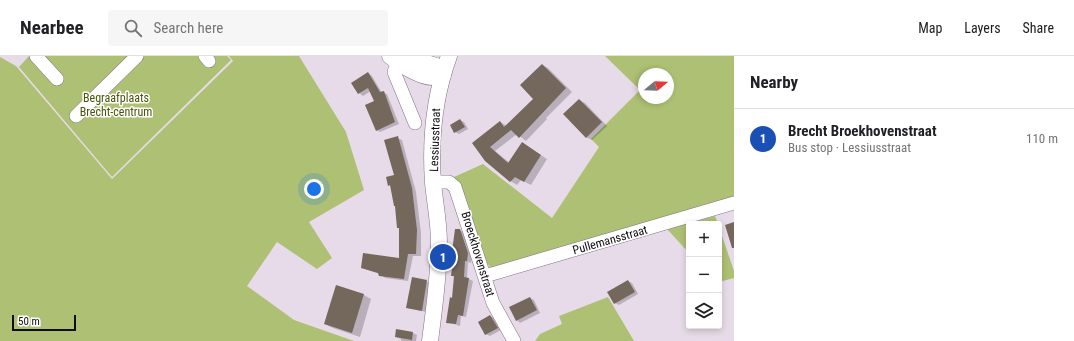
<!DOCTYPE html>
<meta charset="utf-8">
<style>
:root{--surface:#fff;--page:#f6f6f6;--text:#202124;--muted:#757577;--line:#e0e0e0;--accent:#7c3aed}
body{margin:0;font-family:"Roboto Condensed",sans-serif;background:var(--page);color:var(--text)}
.controls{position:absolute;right:12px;bottom:12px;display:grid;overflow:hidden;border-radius:4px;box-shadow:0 2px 6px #0003}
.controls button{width:36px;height:36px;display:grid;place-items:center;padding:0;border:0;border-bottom:1px solid var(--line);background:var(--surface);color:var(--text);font:20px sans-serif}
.compass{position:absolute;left:638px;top:12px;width:36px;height:36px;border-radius:50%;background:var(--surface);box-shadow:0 2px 6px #0003;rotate:71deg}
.scale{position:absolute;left:12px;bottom:10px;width:64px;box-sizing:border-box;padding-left:4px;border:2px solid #100c10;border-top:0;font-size:11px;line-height:14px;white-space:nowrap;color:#100c10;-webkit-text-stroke:3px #fff;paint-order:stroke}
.you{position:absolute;left:314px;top:133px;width:14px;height:14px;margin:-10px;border:3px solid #fff;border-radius:50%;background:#1a73e8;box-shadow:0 0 0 6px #1a73e833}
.badge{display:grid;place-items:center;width:26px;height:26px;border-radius:50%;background:var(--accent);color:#fff;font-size:13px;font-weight:700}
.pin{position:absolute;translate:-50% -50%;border:2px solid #fff;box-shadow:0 1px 4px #0006}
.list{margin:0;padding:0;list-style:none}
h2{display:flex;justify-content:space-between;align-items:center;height:52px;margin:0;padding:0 16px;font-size:17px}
h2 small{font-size:13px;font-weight:400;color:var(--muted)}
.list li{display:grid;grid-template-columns:26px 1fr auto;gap:12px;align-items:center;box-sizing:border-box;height:60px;padding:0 16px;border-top:1px solid var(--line)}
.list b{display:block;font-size:15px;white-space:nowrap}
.list p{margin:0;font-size:13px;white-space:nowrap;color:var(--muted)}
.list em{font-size:13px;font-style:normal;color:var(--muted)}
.icon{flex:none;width:22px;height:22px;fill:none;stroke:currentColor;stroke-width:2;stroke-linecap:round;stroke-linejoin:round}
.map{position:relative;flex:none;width:734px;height:285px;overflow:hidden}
header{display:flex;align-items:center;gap:24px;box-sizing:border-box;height:56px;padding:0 20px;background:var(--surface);border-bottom:1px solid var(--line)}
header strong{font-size:19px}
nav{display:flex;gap:22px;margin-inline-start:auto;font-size:14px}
.search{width:280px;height:36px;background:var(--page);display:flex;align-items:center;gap:10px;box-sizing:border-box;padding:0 14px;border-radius:4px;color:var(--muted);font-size:15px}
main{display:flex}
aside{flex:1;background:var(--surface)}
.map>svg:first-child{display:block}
</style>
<header>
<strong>Nearbee</strong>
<div class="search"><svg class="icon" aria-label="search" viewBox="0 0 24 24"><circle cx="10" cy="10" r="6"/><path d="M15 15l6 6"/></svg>Search here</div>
<nav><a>Map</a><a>Layers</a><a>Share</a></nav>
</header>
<main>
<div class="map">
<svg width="734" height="285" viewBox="0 0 734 285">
<rect width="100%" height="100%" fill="#e8dbe9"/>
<g fill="#aec074" fill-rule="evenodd">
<path d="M29 0H227L231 4 112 121 19 11Z"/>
<path d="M229 0H299L346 76 364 134 309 166 332 202 317 213 277 186 247 230 294 264 354 285H0V1L16 10 112 123 233 5Z"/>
<path d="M605 0H734V144L491 212 486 206 464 141 454 121 483 108 552 162 599 91 591 83 640 34ZM644 18H668V42H644Z"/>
<path d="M715 160 718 168H689V197L667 173Z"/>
<path d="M719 171 734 215V222L719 226Z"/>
<path d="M608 241 634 285H535L540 278 562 268 559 260Z"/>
</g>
<g fill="#0003">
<path d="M542 9 548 12 572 36 546 62 547 63 526 85 517 78 495 95 510 107 528 91 547 103 531 129 521 124 517 129 510 125 473 88 500 66 507 70 535 43Z"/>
<path d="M368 17 372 20 382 37 387 38 399 68 380 76 377 74 375 46 371 35 363 40 359 37 353 27Z"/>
<path d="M579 44 585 47 607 70 592 84 586 81Z"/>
<path d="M460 64 464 66 468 73 459 78 455 76Z"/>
<path d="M397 82 402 84 416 136 421 177V200H413L408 225 385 222 380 218 362 212 400 204V173L398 172 397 151 392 130 389 129 395 120Z"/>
<path d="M460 174 464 177 472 199 471 207 468 206 467 222 473 225 466 261 461 260 460 270 447 266 453 243 455 221 452 220 454 203 452 202Z"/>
<path d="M412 222 431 227 426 256 408 252Z"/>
<path d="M628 225 632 227 638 238 619 249 615 247Z"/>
<path d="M337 230 364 239 371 243 360 281 333 272 325 268Z"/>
<path d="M530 242 534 244 540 257 520 267 517 264Z"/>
<path d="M490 260 494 262 501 274 490 280 486 278Z"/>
<path d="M413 277 417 279 416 285H401V283L396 281Z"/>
</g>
<g fill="#74675c">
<path d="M542 8 566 32 519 82 511 74 490 91 508 107 522 86 541 99 524 126 515 121 510 126 485 105 472 87 500 65 504 71 533 43 520 29Z"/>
<path d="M368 16 380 36 384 35 395 66 376 75 365 49 374 45 368 32 358 38 351 27Z"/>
<path d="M579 43 602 66 586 82 563 58Z"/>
<path d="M460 63 465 71 454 77 450 69Z"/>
<path d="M398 80 412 132 417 174 416 198H408L404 223 379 220 378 217 361 212 363 197 399 202V172H397L395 150H394L390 129 388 130 386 121 394 119 384 84Z"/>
<path d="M734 166V192H732L725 169Z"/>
<path d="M455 173H460L468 197 467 205H465L464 221 469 222 463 260 458 259 456 268 446 267 450 241 452 242 454 220H451L453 203H451Z"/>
<path d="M412 221 427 224 422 255 406 252Z"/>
<path d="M628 224 635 236 614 248 607 236Z"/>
<path d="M336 229 364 238 352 277 324 268Z"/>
<path d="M530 241 537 254 516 265 509 251Z"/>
<path d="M490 259 498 272 485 279 478 266Z"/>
<path d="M396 273 413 276 412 284 395 281Z"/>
</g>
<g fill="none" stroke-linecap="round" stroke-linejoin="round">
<defs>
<g id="minor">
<path d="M36 0 57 23"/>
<path d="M205 0 209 5"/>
<path d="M398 7 394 16 415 67"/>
<path d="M76 60 137 0"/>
<path d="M433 126H449L455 131 493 247 514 285"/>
<path d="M485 220 734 147"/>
</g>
<g id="major">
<path d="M390 0C399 8 422 22 434 21 437 21 440 19 443 18"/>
<path d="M404 0 436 10 443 18"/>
<path d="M430 285C434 253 439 220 439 187 439 167 435 147 433 127 430 84 434 41 449 0"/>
</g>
</defs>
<use href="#minor" stroke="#7e7380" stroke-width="14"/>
<use href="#major" stroke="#7e7380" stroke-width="17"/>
<use href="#minor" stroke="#fff" stroke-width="13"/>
<use href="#major" stroke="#fff" stroke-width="16"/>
</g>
<g text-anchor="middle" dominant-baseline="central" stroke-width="3" stroke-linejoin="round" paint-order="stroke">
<g font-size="12" fill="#485509" stroke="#fff">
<text x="116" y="42">Begraafplaats<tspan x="116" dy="14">Brecht-centrum</tspan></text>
</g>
<g font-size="12" fill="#100c10" stroke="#fff">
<text transform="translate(435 84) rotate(-88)">Lessiusstraat</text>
<text transform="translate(610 184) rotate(-16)">Pullemansstraat</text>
<text transform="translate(478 198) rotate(73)">Broeckhovenstraat</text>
</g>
</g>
</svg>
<div class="controls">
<button>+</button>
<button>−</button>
<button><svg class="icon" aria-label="layers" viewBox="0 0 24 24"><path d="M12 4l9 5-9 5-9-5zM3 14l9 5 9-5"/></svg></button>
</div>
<svg class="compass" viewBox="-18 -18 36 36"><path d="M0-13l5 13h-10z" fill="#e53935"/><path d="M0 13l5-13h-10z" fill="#757577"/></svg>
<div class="scale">50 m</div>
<div class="you"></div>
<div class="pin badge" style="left:443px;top:201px;background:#1a4fb4">1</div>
</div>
<aside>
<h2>Nearby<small></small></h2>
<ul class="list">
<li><span class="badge" style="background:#1a4fb4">1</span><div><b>Brecht Broekhovenstraat</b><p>Bus stop · Lessiusstraat</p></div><em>110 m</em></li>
</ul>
</aside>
</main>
